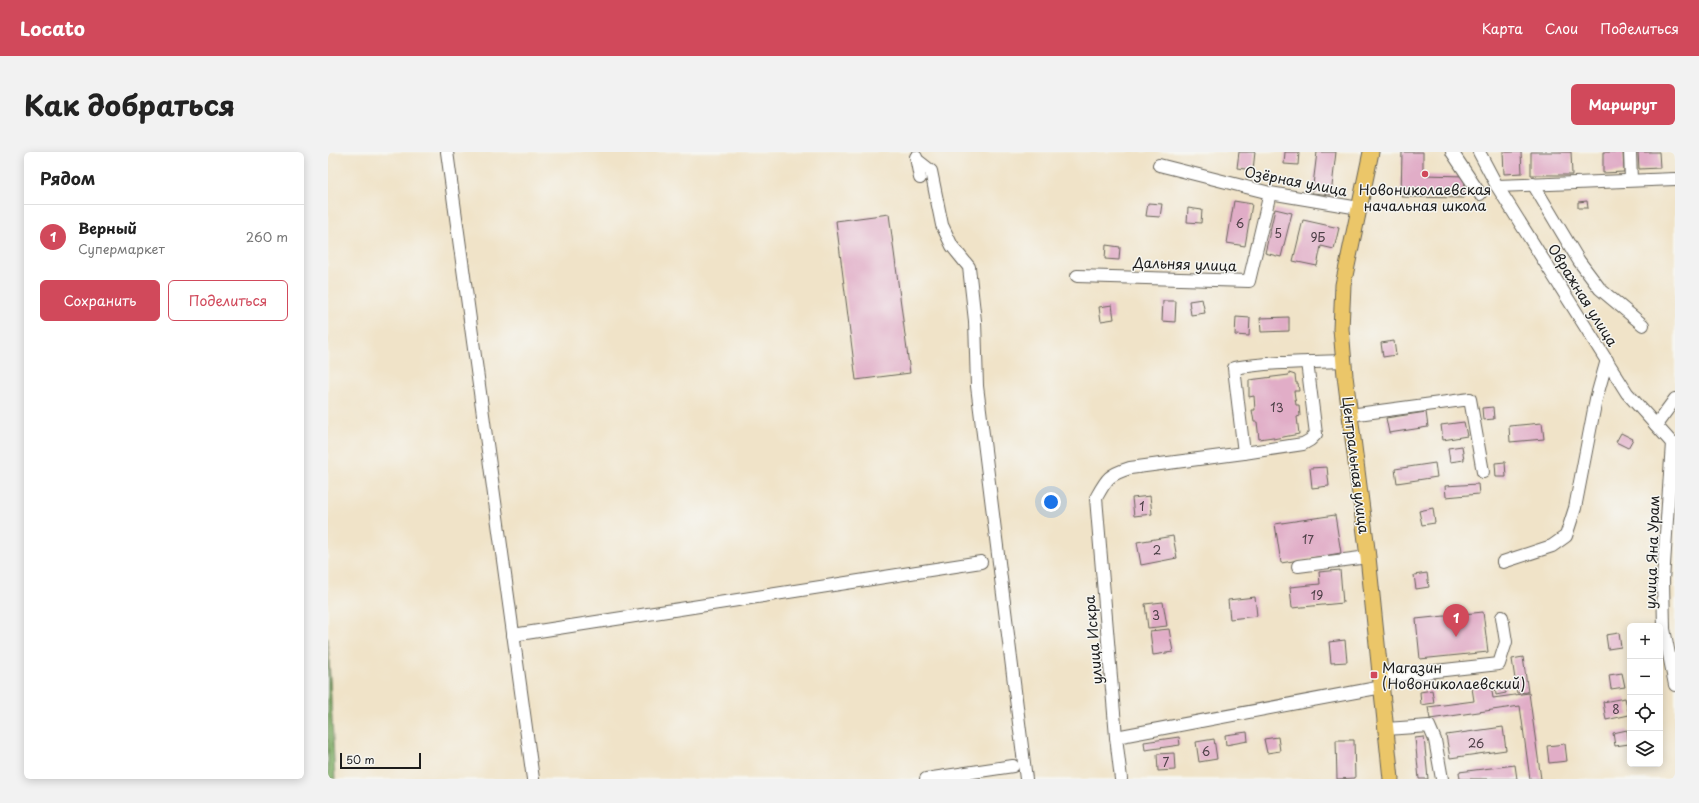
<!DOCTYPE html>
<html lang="ru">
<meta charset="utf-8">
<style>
:root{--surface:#fff;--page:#f2f2f2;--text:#222;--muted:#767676;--line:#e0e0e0;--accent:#d1495b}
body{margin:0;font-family:"Playpen Sans",sans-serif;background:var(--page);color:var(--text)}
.controls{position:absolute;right:12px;bottom:12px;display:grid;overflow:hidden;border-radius:6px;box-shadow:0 2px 10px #0003}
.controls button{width:36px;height:36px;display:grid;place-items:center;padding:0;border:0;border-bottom:1px solid var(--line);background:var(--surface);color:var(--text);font:20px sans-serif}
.scale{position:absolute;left:12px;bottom:10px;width:81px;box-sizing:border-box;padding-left:4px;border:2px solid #1c1c1c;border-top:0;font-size:11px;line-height:14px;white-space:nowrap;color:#1c1c1c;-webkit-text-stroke:3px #f6f6f2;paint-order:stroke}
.you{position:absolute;left:723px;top:350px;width:14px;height:14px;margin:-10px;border:3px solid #fff;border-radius:50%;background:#1a73e8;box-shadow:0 0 0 6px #1a73e833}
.badge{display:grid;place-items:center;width:26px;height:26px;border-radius:50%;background:var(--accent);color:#fff;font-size:13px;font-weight:700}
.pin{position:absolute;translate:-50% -33px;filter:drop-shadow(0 1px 2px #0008)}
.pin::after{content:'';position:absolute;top:21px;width:14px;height:12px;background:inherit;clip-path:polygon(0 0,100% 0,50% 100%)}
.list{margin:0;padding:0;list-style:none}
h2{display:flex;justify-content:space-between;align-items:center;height:52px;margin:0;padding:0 16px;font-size:17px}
h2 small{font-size:13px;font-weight:400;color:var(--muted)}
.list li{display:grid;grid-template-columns:26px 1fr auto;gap:12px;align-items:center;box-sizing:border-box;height:64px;padding:0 16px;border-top:1px solid var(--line)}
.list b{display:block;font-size:15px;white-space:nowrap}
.list p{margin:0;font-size:13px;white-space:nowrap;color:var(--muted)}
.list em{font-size:13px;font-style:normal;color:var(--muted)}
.actions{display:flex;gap:8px;padding:12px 16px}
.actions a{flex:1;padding:9px 0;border:1px solid var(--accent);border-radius:6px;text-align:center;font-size:14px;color:var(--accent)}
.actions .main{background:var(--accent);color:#fff}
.icon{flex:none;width:22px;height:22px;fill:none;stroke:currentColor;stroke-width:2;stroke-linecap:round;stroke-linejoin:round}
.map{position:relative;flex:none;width:1347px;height:627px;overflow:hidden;border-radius:6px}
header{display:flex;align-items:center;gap:24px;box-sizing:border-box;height:56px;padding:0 20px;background:var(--accent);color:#fff}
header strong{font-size:19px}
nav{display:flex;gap:22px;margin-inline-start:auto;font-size:14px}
.intro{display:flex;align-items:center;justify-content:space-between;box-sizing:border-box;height:96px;padding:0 24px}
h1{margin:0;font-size:28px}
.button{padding:10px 18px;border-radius:6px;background:var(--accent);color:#fff;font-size:14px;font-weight:700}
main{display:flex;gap:24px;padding:0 24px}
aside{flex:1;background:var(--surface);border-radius:6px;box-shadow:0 2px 10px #0003}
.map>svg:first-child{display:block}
</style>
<header>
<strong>Locato</strong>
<nav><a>Карта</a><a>Слои</a><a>Поделиться</a></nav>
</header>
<div class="intro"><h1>Как добраться</h1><a class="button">Маршрут</a></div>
<main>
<aside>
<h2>Рядом<small></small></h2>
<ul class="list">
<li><span class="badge">1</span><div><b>Верный</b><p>Супермаркет</p></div><em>260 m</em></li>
</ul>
<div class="actions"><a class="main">Сохранить</a><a>Поделиться</a></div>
</aside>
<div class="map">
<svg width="1347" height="627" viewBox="0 0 1347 627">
<rect width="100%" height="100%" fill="#f6f6f2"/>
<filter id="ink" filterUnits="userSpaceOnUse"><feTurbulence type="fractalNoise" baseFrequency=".025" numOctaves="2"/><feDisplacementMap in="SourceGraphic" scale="8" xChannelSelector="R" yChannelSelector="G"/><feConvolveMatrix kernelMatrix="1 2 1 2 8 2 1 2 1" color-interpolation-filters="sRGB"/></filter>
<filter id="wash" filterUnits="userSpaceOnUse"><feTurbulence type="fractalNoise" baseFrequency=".012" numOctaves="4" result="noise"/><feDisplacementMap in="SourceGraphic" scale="16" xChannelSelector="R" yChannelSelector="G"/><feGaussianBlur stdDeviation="0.9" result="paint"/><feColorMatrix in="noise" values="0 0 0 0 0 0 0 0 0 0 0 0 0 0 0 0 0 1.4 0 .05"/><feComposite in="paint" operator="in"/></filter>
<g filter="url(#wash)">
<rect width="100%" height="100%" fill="#f0e3c8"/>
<path fill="#80ad66" stroke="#4e6441" d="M0 486 7 627H0Z"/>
<g id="blocks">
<g fill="#e1adc7">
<path d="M911 0H927L925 18 909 16Z"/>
<path d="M957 0H971L970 13 956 12Z"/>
<path d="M989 0H1008L1003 43 984 41Z"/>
<path d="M1074 0H1095V23L1137 24 1136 46 1073 45Z"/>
<path d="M1175 0H1193L1194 21 1176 22Z"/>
<path d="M1203 0H1243L1244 23H1203Z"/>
<path d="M1275 0H1295L1296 20 1275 21Z"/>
<path d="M1310 0H1331L1332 16 1311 17Z"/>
<path d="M906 49 924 52 917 94 899 91Z"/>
<path d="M1259 49 1260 56H1250V50Z"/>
<path d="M820 51 834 52 832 65 818 64Z"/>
<path d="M860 56 874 58 873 71 859 70Z"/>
<path d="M947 57 964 61 953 105 937 101Z"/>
<path d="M561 62 582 221 528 228 508 69Z"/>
<path d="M975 68 1011 76 1006 97 993 94 989 114 965 109Z"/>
<path d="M778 93 792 95 791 108 777 107Z"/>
<path d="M874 147 877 161 863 163 861 149Z"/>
<path d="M835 149H848L847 170 834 169Z"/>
<path d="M784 153 786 167 773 169 771 155Z"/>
<path d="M908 165 922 166 921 184 907 183Z"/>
<path d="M961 165V179L933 180 932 166Z"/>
<path d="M1066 189 1068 203 1055 205 1053 191Z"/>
<path d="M961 221 967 223 968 231H970L971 239H966L968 253H971L972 264 969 265 971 282 945 287V285L931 287 929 270H926L924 258H927L926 244 921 245V228L961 223Z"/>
<path d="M1165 255 1166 267 1155 268 1154 256Z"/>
<path d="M1098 260 1100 275 1061 281 1058 266Z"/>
<path d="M1136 270 1139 284 1115 288 1113 273Z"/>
<path d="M1214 271 1216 287 1182 290 1181 274Z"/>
<path d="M1293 281 1305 287 1300 296 1288 290Z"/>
<path d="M1134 294 1136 308 1122 310 1120 296Z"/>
<path d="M1177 310 1178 325H1168L1167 311Z"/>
<path d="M1107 311 1109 325 1069 331 1067 317Z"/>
<path d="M999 315 1001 334 984 336 982 316Z"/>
<path d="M1150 332 1151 342 1118 345 1117 334Z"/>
<path d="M822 344 824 362 806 364 804 346Z"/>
<path d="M1105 356 1107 371 1094 373 1091 359Z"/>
<path d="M1007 363 1013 401 953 411 947 372Z"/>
<path d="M845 384 849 406 813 413 809 390Z"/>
<path d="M1012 418 1015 451 964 456 962 435 992 432 991 420Z"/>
<path d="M1099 421 1101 435 1088 437 1086 423Z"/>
<path d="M927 445 929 464 902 467 900 448Z"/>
<path d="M835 450 839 474 820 476 817 452Z"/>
<path d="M1155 460 1160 500 1092 507 1088 467Z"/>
<path d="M841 477 845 500 825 503 822 479Z"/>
<path d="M1291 481 1293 495 1280 497 1278 483Z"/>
<path d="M1017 488 1019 510 1003 511 1001 490Z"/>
<path d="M1195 505 1200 540 1189 541 1184 507Z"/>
<path d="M1294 521 1297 535 1283 537 1281 523Z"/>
<path d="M1163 533 1165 546 1201 541 1213 627H1202L1192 554 1102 567 1100 555 1146 549 1144 536Z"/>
<path d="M1177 534 1178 541 1168 543 1167 535Z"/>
<path d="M1104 538 1106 551 1093 553 1092 540Z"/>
<path d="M1297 546 1301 563 1278 568 1275 550Z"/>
<path d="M1175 575 1178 598 1122 606 1118 583Z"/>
<path d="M1299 578 1301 592 1287 594 1285 581Z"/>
<path d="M919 580 920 589 898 593 897 583Z"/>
<path d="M851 585 852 593 817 598 816 590Z"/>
<path d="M950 585 952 599 939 601 936 587Z"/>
<path d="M1096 585 1100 627H1091L1087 586Z"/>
<path d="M886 587 889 607 871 610 868 590Z"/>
<path d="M1008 588H1026L1027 626 1009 627Z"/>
<path d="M1237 592 1239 609 1221 611 1219 594Z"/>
<path d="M846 601 847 618 830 619 829 602Z"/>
<path d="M1187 613 1189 627H1132L1131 620Z"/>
</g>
</g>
</g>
<g filter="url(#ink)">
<use href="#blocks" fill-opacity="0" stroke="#666258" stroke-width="1"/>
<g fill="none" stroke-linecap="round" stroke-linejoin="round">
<defs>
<g id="minor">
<path d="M119 0 205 627"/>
<path d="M1124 0 1152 42"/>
<path d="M1151 0 1169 34 1299 241 1344 291 1347 292"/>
<path d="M1302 0 1303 28"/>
<path d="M588 5 592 26"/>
<path d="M589 8 603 19 614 73 624 94 641 115 647 169 649 234 698 627"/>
<path d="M831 13 942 41 1031 56"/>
<path d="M1205 32 1251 109 1272 137 1315 173"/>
<path d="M1169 34 1347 27"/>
<path d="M749 124 921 129 942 41"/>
<path d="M979 210 988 282 982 288 975 292 916 301 906 216C942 210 979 210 1016 209"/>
<path d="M1022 263 1142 247 1155 320"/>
<path d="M1328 273 1347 247"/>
<path d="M1344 291 1335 428 1336 477 1347 533"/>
<path d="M1175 410 1224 394 1238 384 1247 356 1268 247 1279 208"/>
<path d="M970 414 1040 405"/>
<path d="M185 483 653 410"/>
<path d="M1053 525 1171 512 1178 490 1174 465"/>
<path d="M1058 577 1101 574 1107 588 1114 627"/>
<path d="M788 585 1054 535"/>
<path d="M598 627 685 614"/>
<path d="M793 627 788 585 768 346C779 326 780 323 802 316L916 301"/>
</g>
<path id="major" d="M1043 0 1015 133 1013 177 1017 224 1040 405 1063 627"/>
</defs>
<use href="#minor" stroke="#666258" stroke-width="14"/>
<use href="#major" stroke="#666258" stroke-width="17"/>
<use href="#minor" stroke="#fff" stroke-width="12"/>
<use href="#major" stroke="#ebc669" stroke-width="15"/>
</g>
</g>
<g fill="#d1495b" stroke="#f6f6f2" stroke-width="1.5">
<circle cx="1097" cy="22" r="4"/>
<rect x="1042" y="519" width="8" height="8" rx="2"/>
</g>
<g text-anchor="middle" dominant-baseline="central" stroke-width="3" stroke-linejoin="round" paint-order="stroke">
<g font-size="12" fill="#4d4047">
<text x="912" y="71">6</text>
<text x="950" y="81">5</text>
<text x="990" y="85">9Б</text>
<text x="949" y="255">13</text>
<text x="814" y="354">1</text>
<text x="980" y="387">17</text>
<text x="829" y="398">2</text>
<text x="989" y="443">19</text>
<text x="828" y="463">3</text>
<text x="1288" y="557">8</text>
<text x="1148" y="591">26</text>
<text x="878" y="599">6</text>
<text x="838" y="610">7</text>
</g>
<g font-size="14" fill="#1c1c1c" stroke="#f6f6f2">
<text transform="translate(968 29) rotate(11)">Озёрная улица</text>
<text transform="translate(857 112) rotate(2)">Дальняя улица</text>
<text transform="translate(1255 143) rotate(58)">Овражная улица</text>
<text transform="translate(1028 313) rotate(83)">Центральная улица</text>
<text transform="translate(1324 400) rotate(-88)">улица Яна Урам</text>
<text transform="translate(765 488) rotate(-95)">улица Искра</text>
</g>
<g font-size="14" fill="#1c1c1c" stroke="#f6f6f2">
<text x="1097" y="37">Новониколаевская<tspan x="1097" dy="16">начальная школа</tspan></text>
<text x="1054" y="515" text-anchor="start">Магазин<tspan x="1054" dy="16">(Новониколаевский)</tspan></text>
</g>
</g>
</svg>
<div class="controls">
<button>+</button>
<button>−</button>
<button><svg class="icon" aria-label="locate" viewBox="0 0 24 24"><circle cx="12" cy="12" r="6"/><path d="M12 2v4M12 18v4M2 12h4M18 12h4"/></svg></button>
<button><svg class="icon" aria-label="layers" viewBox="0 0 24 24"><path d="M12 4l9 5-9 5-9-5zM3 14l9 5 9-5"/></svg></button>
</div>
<div class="scale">50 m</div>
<div class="you"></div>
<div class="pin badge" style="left:1128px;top:485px">1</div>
</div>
</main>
